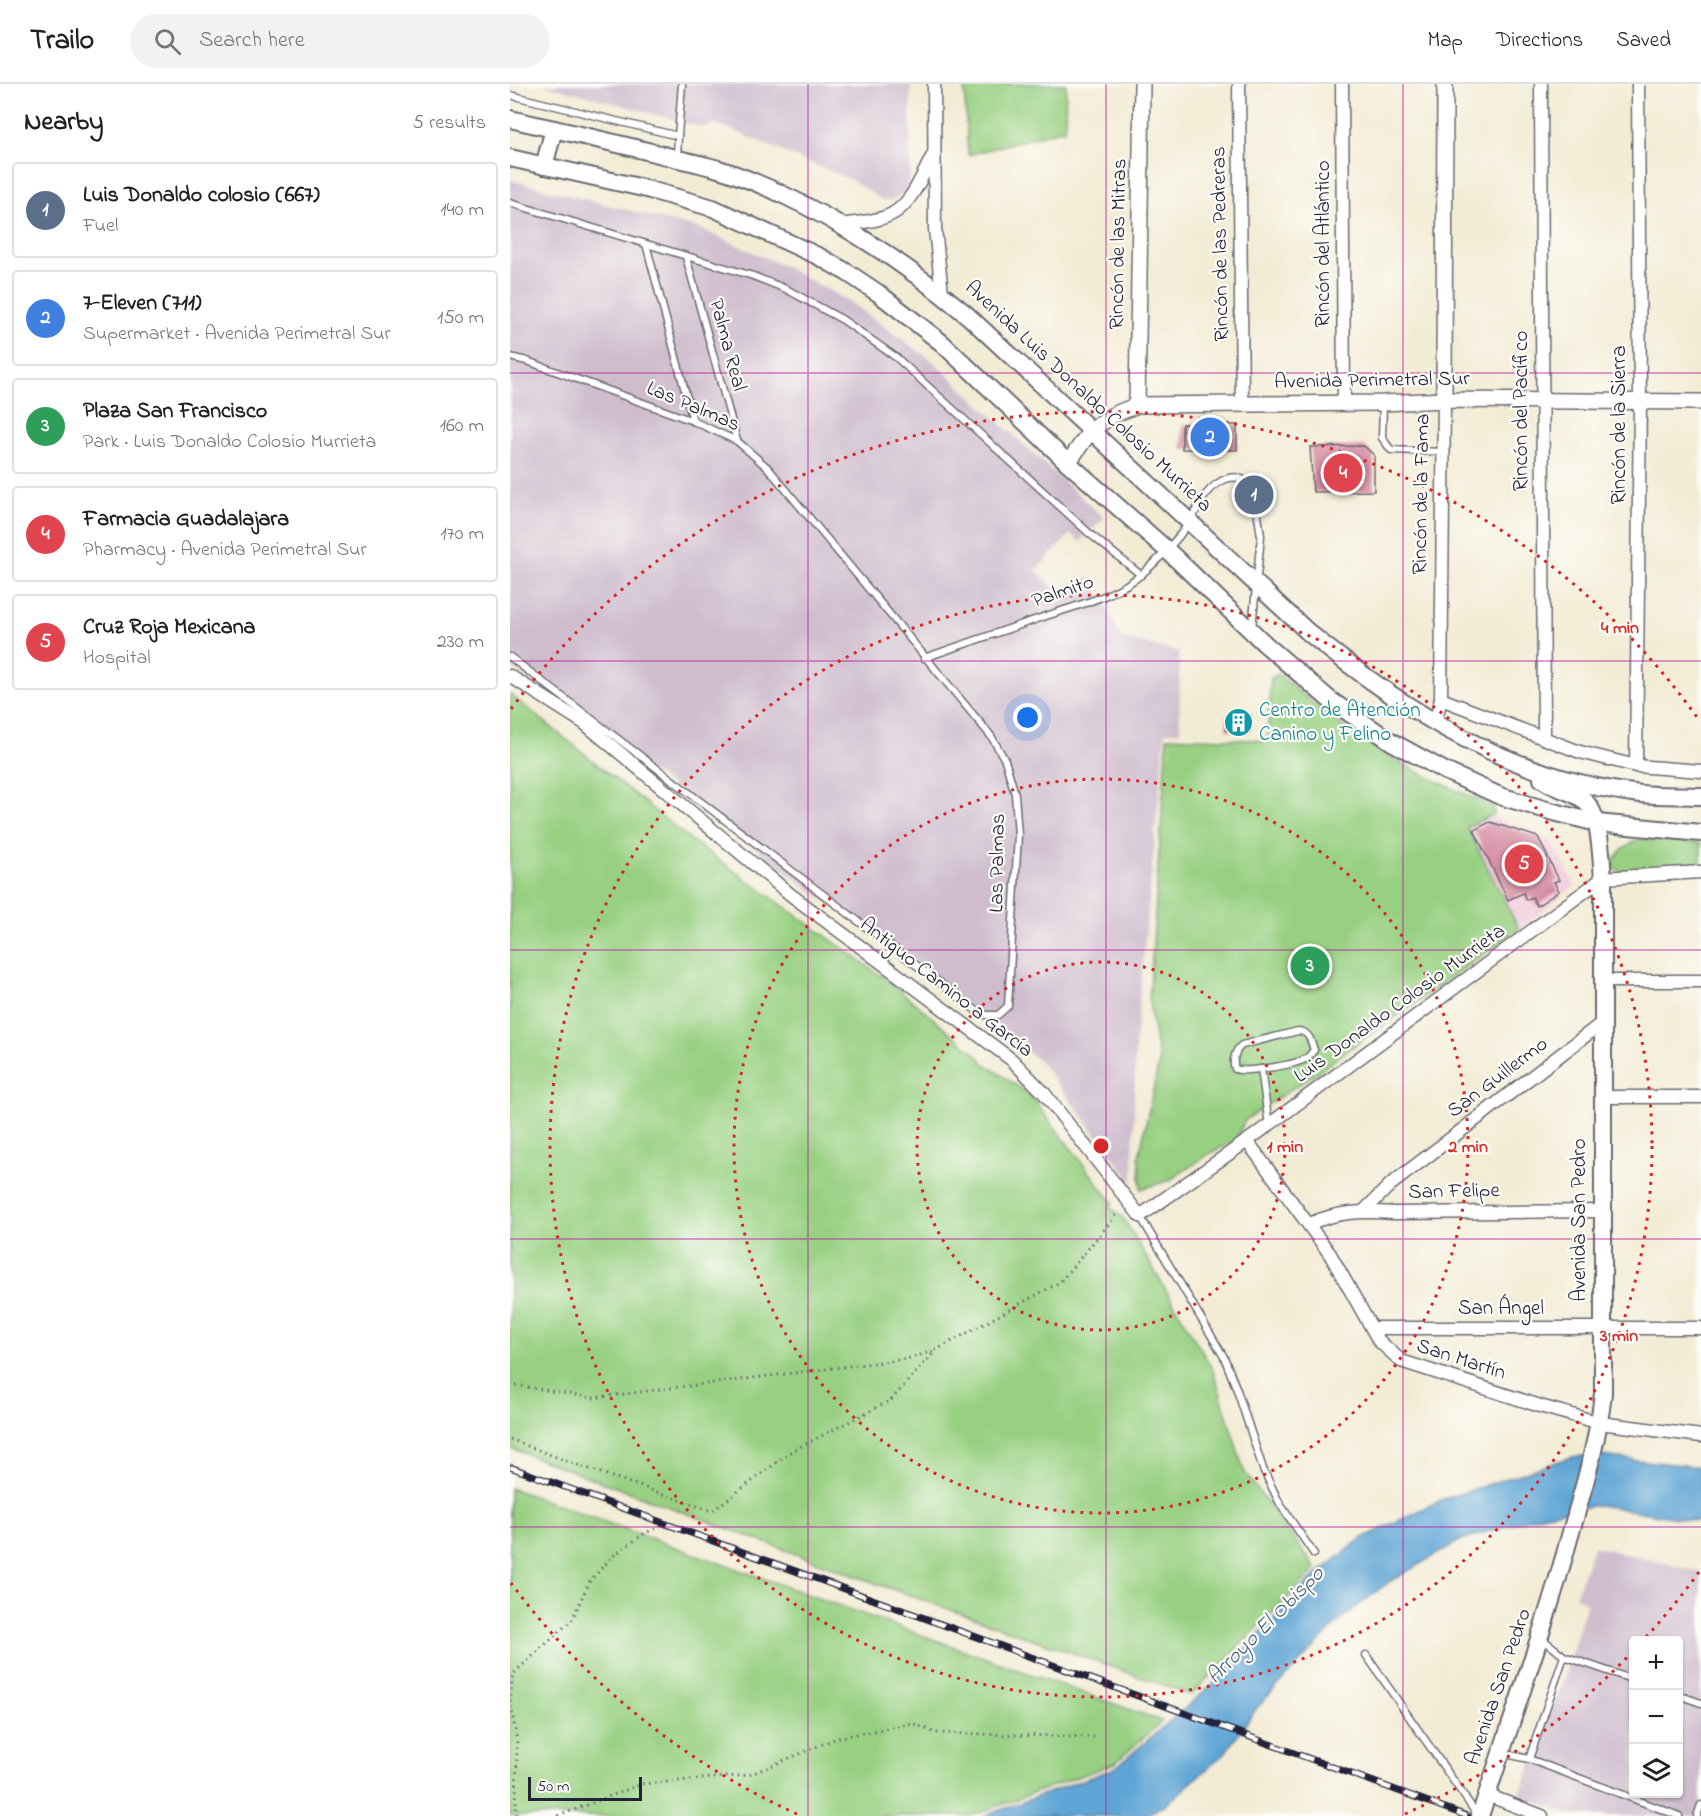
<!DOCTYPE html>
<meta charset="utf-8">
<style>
:root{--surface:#fff;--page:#f2f2f2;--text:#202124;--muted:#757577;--line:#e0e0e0;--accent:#7c3aed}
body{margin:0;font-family:"Indie Flower",sans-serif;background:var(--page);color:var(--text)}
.controls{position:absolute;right:18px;bottom:18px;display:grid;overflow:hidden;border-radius:6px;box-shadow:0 2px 4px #0004}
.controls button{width:54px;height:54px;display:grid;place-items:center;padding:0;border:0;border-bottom:2px solid var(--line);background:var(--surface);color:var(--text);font:30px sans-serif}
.scale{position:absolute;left:18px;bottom:15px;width:114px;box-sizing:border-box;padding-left:6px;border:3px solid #22223b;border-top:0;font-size:16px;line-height:21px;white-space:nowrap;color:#22223b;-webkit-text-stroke:4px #fdfcf7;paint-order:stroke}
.you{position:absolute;left:518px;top:634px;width:21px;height:21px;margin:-15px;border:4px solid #fff;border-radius:50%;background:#1a73e8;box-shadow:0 0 0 9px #1a73e833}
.badge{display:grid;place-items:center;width:39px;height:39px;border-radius:50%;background:var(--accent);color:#fff;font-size:20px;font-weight:700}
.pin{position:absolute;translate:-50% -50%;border:3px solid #fff;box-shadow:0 2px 6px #0006}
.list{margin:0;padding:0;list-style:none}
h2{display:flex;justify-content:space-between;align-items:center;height:78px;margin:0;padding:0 24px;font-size:26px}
h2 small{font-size:20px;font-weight:400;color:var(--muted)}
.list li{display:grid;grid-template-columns:39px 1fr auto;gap:18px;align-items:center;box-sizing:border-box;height:96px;margin:0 12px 12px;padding:0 12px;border:2px solid var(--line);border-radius:6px}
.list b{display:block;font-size:22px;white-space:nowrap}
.list p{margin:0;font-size:20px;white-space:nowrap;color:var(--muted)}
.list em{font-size:20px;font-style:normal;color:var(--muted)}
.icon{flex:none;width:33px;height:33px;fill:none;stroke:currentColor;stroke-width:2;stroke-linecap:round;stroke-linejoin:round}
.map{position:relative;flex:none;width:1191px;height:1732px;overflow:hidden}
header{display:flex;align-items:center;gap:36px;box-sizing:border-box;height:84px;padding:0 30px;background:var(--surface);border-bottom:2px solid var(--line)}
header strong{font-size:28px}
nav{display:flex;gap:33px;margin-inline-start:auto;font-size:21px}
.search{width:420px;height:54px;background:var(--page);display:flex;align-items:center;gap:15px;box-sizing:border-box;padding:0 21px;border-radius:33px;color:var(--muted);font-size:22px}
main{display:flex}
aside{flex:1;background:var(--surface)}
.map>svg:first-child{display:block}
</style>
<header>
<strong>Trailo</strong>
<div class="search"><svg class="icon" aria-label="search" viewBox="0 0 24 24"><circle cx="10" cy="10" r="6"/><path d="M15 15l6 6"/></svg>Search here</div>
<nav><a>Map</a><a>Directions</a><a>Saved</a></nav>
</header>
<main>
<aside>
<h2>Nearby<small>5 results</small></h2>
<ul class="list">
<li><span class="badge" style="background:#5c6f8a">1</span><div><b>Luis Donaldo colosio (667)</b><p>Fuel</p></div><em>140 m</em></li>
<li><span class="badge" style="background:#3f7fe0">2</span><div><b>7-Eleven (711)</b><p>Supermarket · Avenida Perimetral Sur</p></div><em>150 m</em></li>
<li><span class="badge" style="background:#2e9e5b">3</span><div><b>Plaza San Francisco</b><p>Park · Luis Donaldo Colosio Murrieta</p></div><em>160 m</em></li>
<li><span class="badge" style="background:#e0444e">4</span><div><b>Farmacia Guadalajara</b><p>Pharmacy · Avenida Perimetral Sur</p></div><em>170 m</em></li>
<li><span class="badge" style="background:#e0444e">5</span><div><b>Cruz Roja Mexicana</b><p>Hospital</p></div><em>230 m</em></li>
</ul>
</aside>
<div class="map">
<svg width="1191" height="1732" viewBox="0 0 1191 1732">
<rect width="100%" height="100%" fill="#fdfcf7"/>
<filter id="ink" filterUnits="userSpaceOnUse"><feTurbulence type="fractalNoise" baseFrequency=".0167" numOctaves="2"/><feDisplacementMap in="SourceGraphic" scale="12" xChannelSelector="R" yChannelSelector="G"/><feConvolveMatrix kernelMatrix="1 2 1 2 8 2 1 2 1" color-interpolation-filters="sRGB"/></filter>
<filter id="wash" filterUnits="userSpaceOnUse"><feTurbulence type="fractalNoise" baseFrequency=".008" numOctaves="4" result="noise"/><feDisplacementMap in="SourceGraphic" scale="24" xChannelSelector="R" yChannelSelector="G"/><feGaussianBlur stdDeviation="1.35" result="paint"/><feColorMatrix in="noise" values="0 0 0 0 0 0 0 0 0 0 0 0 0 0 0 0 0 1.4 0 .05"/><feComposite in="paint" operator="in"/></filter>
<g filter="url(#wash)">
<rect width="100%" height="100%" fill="#f3ecd5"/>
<path fill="#f3cfdf" d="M980 732 1028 750 1042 758 1065 802 1009 845 957 743Z"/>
<g fill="#cfbdce" fill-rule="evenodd">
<path d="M33 0H401L400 91 397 108 381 116H372L343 97 207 40 192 43Z"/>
<path d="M0 96 191 145 276 183 338 217 421 276 594 434 570 458 560 450 526 486 547 507 581 493 612 554 669 568 670 647 655 648 625 962 623 1099 530 977 0 581Z"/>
<path d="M1083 1462 1191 1488V1732H1066L1009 1712 1052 1600 1077 1518 1065 1513ZM1124 1556H1168V1710H1124Z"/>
</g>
<g fill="#98d082" stroke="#5d795e" stroke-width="1.5">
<path d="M454 0H556L555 45 458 71Z"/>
<path d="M768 590C796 613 822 636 852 656 893 683 938 703 983 722L984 730 957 743 1009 845 806 989 735 1036 726 1056 699 1070 660 1096 631 1105 629 1073 649 978 639 918 657 653 746 656 757 658 761 594Z"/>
<path d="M0 610 181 756 376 895 467 971 474 979 520 1011 603 1119 600 1123 614 1135 703 1286 734 1387 806 1485 681 1611 351 1494 0 1364Z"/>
<path d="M1129 755 1191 759V782L1115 788 1104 785 1103 777 1112 765Z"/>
<path d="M0 1404 652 1637 605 1679 461 1732H0Z"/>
</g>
<path fill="#5ea5d5" stroke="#406488" stroke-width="1.5" d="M1081 1371 1191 1383V1438L1089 1421 1031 1431 951 1456 879 1498 830 1536 746 1625 715 1669 657 1720 634 1732H474L605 1684 703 1600 799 1497 851 1455 931 1416 1061 1373Z"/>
<g id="blocks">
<g fill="#d68ca3">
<path d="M672 340 727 341V366L672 365Z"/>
<path d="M854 362 864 371V407L803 408 800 363Z"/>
<path d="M727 402H733L741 407 745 406 746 402H760V419H751L750 415 746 414 742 415 741 419H727Z"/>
<path d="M717 630 741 631 740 648 716 646Z"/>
<path d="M980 738 1028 753 1049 796 1044 798 1049 807 1027 822 1022 813 1016 816 1013 809 998 816 964 746Z"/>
</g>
</g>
</g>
<g filter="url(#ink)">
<use href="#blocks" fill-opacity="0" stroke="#6b6971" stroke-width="1.5"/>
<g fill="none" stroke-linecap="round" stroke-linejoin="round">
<defs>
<g id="service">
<path d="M0 11 168 52 167 74"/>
<path d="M168 52 172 0"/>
<path d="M0 119 243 192 276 205 333 236 387 274 580 450 631 491"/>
<path d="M136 160 183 337"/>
<path d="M176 173 227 357"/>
<path d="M0 273 17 277 183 337 227 357 258 384 481 652 495 676 505 710 508 751 498 922 488 931H472L0 573"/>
<path d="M873 320 872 354 881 366 933 368"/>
<path d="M742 544 751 452 746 419"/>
<path d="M414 574C455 560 496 546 536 532 569 521 605 512 632 490 650 475 666 457 679 439 684 433 686 425 690 419 701 401 723 382 741 402"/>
<path d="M788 947C799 947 801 957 804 966 801 970 798 974 793 976 782 981 735 989 725 985 722 977 725 966 732 961Z"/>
<path d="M751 985 759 1041"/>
<path d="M630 1132 714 1273 727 1306 753 1385 770 1420 804 1470"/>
<path d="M856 1571 968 1732"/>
<path d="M1054 1572 1124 1596"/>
<path d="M1168 1611 1191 1619"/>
<path d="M992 1669 1019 1675 1054 1572 1030 1553"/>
<path d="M1019 1675 1169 1732"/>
<path d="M1187 1732 1191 1721"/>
</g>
<g id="minor">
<path d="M424 0 425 145 432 209"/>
<path d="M729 0 732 320"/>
<path d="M832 0 834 320"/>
<path d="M1031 0 1034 653"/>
<path d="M331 141C348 138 367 138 382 130 402 119 412 92 422 73"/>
<path d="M0 592 74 639 281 811 502 976 534 1009 630 1132 737 1057 1093 794 1191 788"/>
<path d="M931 615 1070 668 1126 682 1191 687"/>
<path d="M925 639 931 615 934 316"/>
<path d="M1126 682 1130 317 1128 0"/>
<path d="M1093 897H1191"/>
<path d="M1093 1013H1191"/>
<path d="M737 1057 820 1170 869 1257 891 1277 1030 1322 1090 1339 1191 1352"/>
<path d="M854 1127 880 1101 1092 939"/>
<path d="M799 1140C828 1127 853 1127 884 1129L1092 1127"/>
<path d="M862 1244H1191"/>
<path d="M977 1711 1032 1732"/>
</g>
<g id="tertiary">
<path d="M934 316 935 0"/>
<path d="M627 321 632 0"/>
<path d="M558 379 581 346 603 331 627 321 873 319 934 316 1191 318"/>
</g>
<g id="secondary">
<path d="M0 35C56 48 112 60 168 75 186 79 204 83 221 89 305 119 389 174 457 231L798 548C895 628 1003 696 1131 710 1151 712 1171 711 1191 712"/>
<path d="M0 74 133 104 203 124 310 173 338 189 368 209 432 259 558 379 657 466 755 560 820 616 882 658 935 687 990 712 1040 727 1087 739 1191 749"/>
<path d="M34 82 44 45"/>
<path d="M970 1732C1001 1637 1035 1544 1061 1448 1074 1402 1088 1357 1093 1309V794C1091 773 1091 726 1071 714 1058 706 1044 704 1032 695"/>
</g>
</defs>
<use href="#service" stroke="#6b6971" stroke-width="9"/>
<use href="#minor" stroke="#6b6971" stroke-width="15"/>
<use href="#tertiary" stroke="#6b6971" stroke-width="18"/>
<use href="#secondary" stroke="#6b6971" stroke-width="20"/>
<g stroke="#6b6971" stroke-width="3" stroke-dasharray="1.5 4.5" stroke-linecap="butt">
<path d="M0 1300 82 1314 396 1275 425 1267"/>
<path d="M0 1355 59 1378 202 1427 282 1367 381 1316 426 1266 550 1198 609 1128"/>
<path d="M0 1612 3 1590 62 1536 79 1498 103 1472 135 1449 148 1444"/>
<path d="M0 1616 7 1657 6 1732"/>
<path d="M48 1732 132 1700 239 1691 327 1654 402 1639 426 1649 585 1653"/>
</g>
<use href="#service" stroke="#fff" stroke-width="6"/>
<use href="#minor" stroke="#fff" stroke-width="12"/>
<use href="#tertiary" stroke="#fff" stroke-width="15"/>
<use href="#secondary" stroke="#fff" stroke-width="16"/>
<defs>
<path id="rail" d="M0 1383 957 1732"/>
</defs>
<use href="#rail" stroke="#22223b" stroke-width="7"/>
<use href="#rail" stroke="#fdfcf7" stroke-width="4.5" stroke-dasharray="14" stroke-linecap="butt"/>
</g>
</g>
<path fill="none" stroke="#b5179e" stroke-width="1.5" stroke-opacity="0.55" d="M298 0V1732M596 0V1732M893 0V1732M0 289H1191M0 577H1191M0 866H1191M0 1155H1191M0 1443H1191"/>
<g fill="none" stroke="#d62828" stroke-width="3" stroke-dasharray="3 6">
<circle cx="591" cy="1062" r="184"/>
<circle cx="591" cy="1062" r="367"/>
<circle cx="591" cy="1062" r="551"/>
<path d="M1189 1488A734 734 0 0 1 1136 1553M1123 1567A734 734 0 0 1 895 1730M287 1730A734 734 0 0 1 1 1499M1 625A734 734 0 0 1 1189 636"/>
</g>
<defs>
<symbol id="building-disc" viewBox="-11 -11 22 22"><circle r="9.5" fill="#0f9aa8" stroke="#fdfcf7"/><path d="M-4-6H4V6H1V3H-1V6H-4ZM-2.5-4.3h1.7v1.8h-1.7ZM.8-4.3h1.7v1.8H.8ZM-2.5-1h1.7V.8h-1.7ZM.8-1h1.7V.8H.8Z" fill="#fff"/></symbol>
</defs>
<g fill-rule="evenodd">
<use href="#building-disc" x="712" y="622" width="33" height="33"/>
</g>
<g text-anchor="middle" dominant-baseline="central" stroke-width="4.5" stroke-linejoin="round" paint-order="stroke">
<g font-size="21" fill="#22223b" stroke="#fdfcf7">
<text transform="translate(609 160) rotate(-89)">Rincón de las Mitras</text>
<text transform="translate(711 160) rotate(-91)">Rincón de las Pedreras</text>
<text transform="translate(814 160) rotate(-90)">Rincón del Atlántico</text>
<text transform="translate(217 261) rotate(75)">Palma Real</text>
<text transform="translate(862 297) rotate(-1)">Avenida Perimetral Sur</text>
<text transform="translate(578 313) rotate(43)">Avenida Luis Donaldo Colosio Murrieta</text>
<text transform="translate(183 323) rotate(23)">Las Palmas</text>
<text transform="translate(1012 327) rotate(-90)">Rincón del Pacífico</text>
<text transform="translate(1110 341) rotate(-90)">Rincón de la Sierra</text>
<text transform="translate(912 410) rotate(-89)">Rincón de la Fama</text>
<text transform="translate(553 508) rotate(-19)">Palmito</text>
<text transform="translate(488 779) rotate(-89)">Las Palmas</text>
<text transform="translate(436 904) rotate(38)">Antiguo Camino a García</text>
<text transform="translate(890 920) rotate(-36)">Luis Donaldo Colosio Murrieta</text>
<text transform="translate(988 994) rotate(-37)">San Guillermo</text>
<text transform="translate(944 1108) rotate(-1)">San Felipe</text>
<text transform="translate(1070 1136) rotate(-90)">Avenida San Pedro</text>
<text x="991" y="1225">San Ángel</text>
<text transform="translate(951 1276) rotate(18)">San Martín</text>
<text transform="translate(989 1603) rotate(-71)">Avenida San Pedro</text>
</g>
<g font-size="21" fill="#0d838f" stroke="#fdfcf7" text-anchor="start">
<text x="749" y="627">Centro de Atención<tspan x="749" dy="24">Canino y Felino</tspan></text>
</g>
<g font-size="22" font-style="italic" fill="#3d5d80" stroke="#fdfcf7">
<text transform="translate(756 1542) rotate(-45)">Arroyo El Obispo</text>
</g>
</g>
<circle cx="591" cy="1062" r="9" fill="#d62828" stroke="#fdfcf7" stroke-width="3"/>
<g font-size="18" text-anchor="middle" font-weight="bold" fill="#d62828" stroke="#fdfcf7" stroke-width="4.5" stroke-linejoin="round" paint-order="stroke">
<text x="1110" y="549">4 min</text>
<text x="775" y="1068">1 min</text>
<text x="958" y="1068">2 min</text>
<text x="1109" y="1257">3 min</text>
</g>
</svg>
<div class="controls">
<button>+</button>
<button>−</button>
<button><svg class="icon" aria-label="layers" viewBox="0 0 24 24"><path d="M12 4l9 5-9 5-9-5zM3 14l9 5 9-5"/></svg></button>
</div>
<div class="scale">50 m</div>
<div class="you"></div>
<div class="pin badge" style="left:744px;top:411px;background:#5c6f8a">1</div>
<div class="pin badge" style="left:700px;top:353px;background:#3f7fe0">2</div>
<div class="pin badge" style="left:800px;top:882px;background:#2e9e5b">3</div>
<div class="pin badge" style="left:833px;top:389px;background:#e0444e">4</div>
<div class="pin badge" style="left:1014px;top:780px;background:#e0444e">5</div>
</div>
</main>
